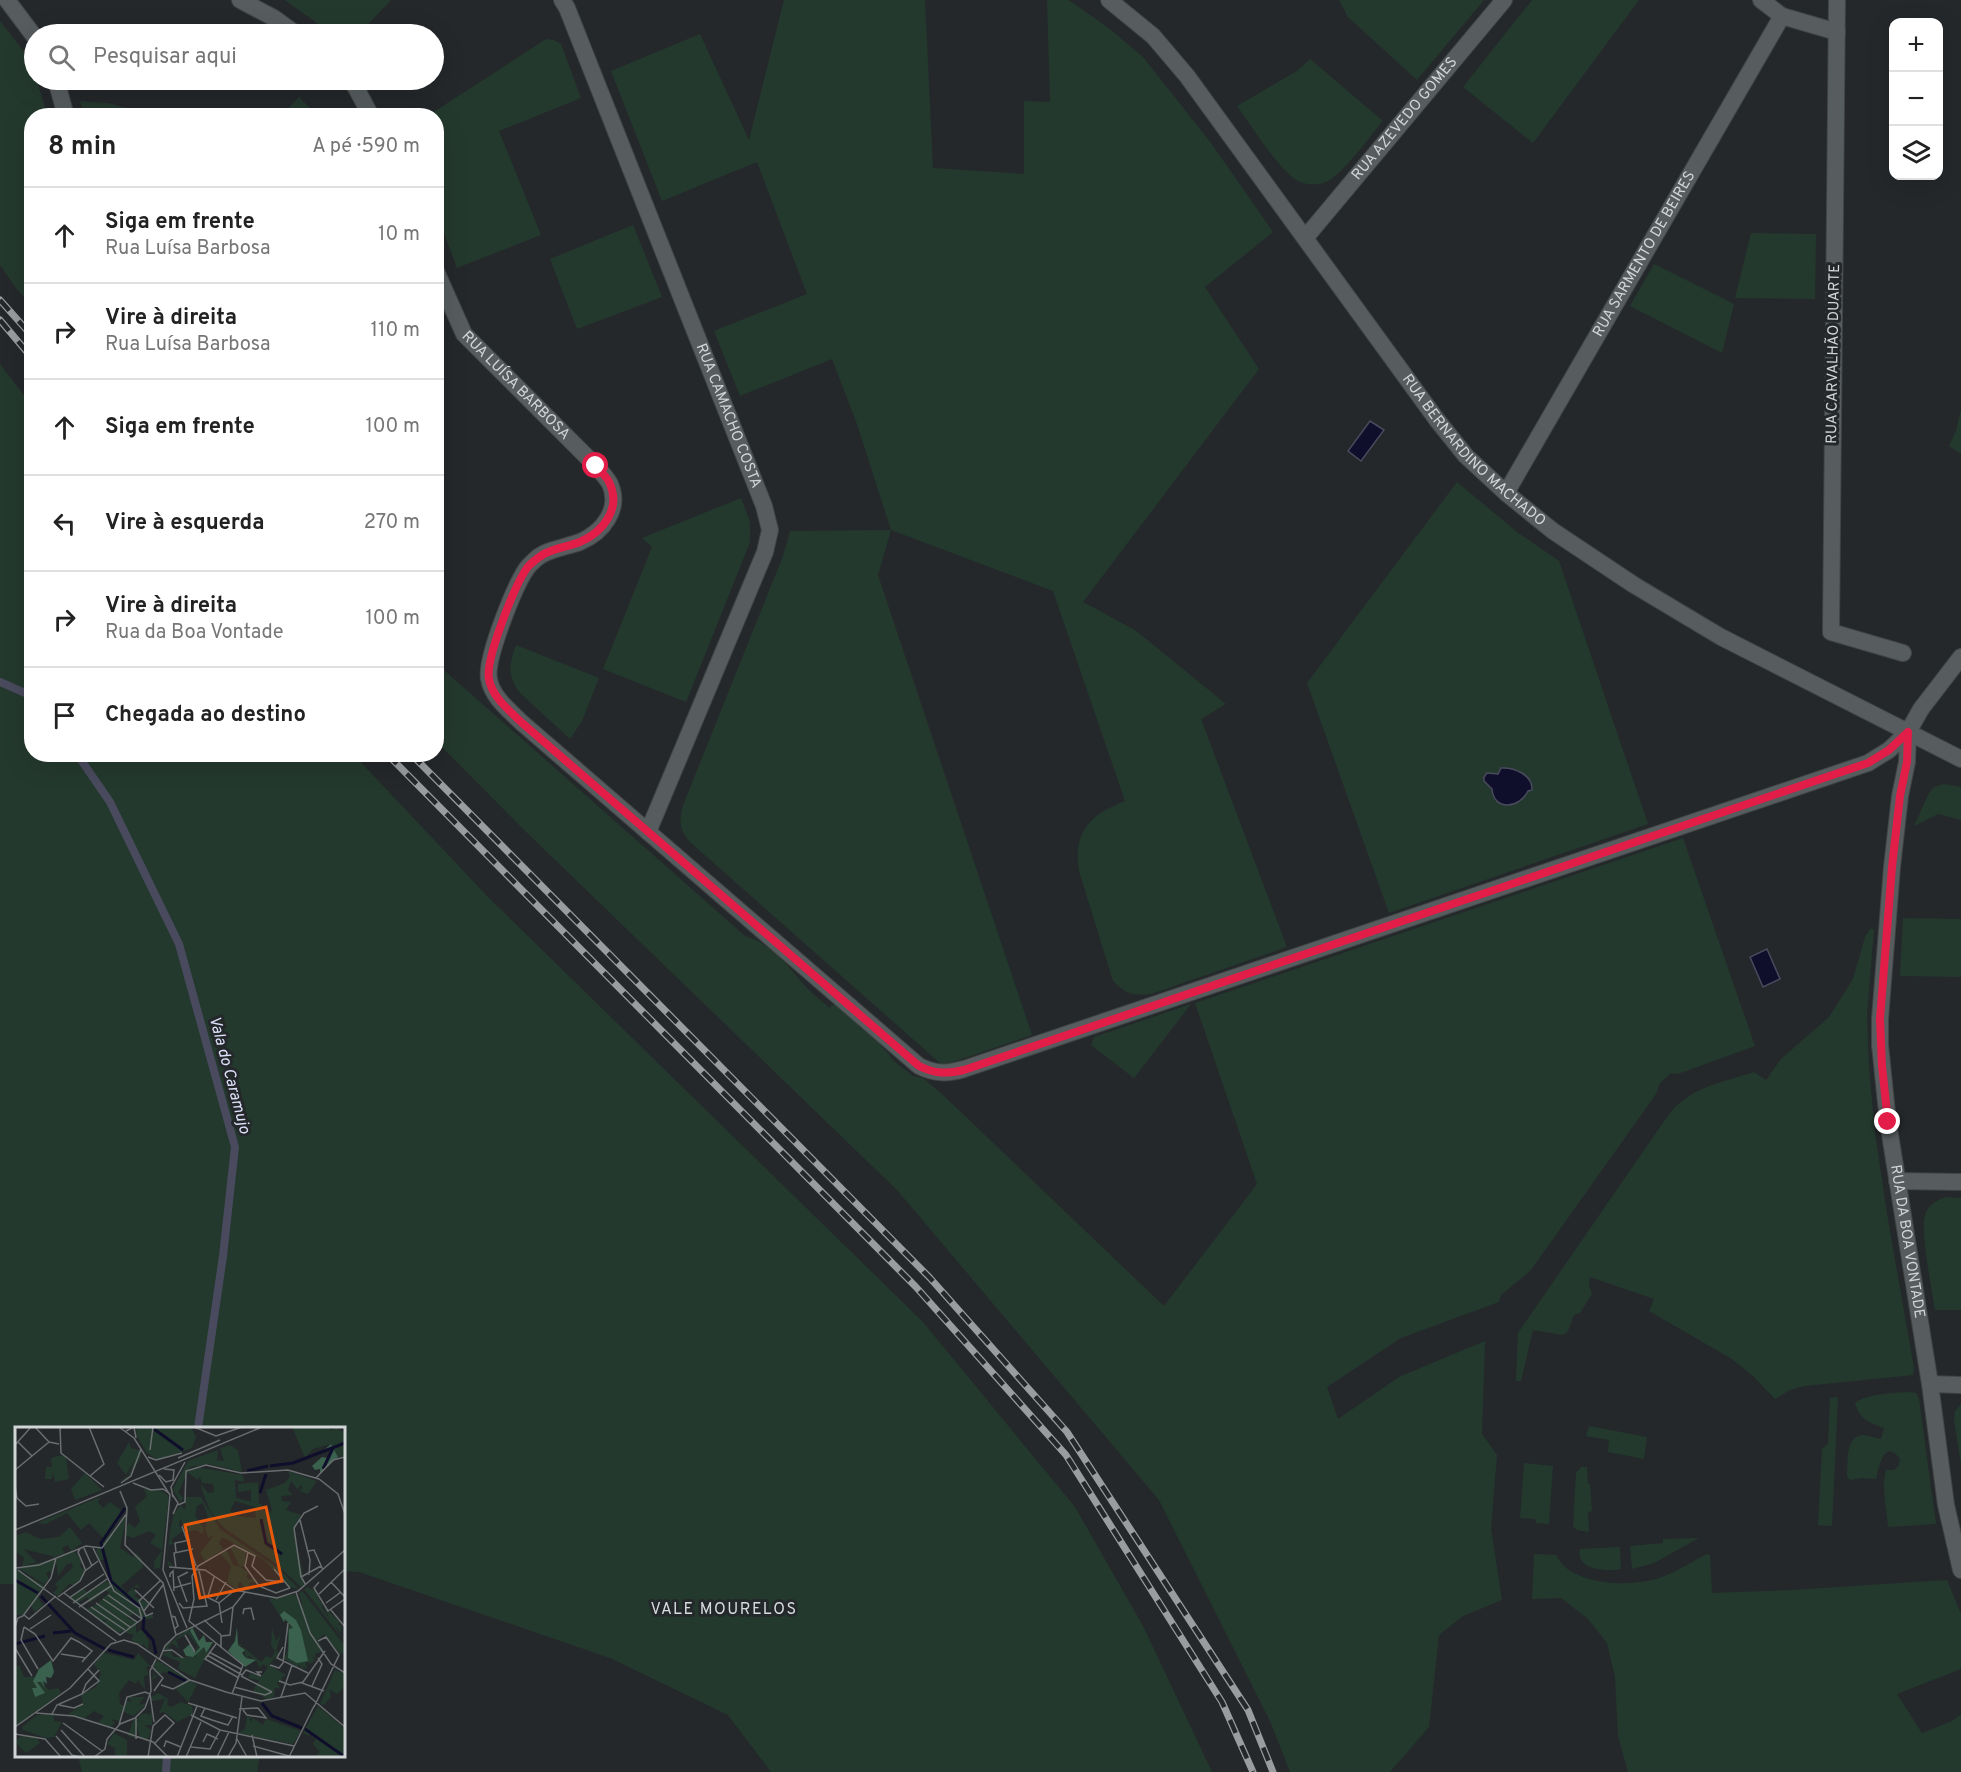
<!DOCTYPE html>
<html lang="pt">
<meta charset="utf-8">
<style>
:root{--surface:#fff;--page:#f6f6f6;--text:#222;--muted:#767676;--line:#e0e0e0}
body{margin:0;font-family:Overpass,sans-serif;background:var(--page);color:var(--text)}
.controls{position:absolute;right:18px;top:18px;display:grid;overflow:hidden;border-radius:12px;box-shadow:0 6px 24px #0002}
.controls button{width:54px;height:54px;display:grid;place-items:center;padding:0;border:0;border-bottom:2px solid var(--line);background:var(--surface);color:var(--text);font:30px sans-serif}
.stop{position:absolute;width:18px;height:18px;margin:-14px;border:4px solid #e11d48;border-radius:50%;background:#fff}
.stop.end{background:#e11d48;border-color:#fff;box-shadow:0 2px 6px #0008}
.list{margin:0;padding:0;list-style:none}
h2{display:flex;justify-content:space-between;align-items:center;height:78px;margin:0;padding:0 24px;font-size:26px}
h2 small{font-size:20px;font-weight:400;color:var(--muted)}
.list li{display:grid;grid-template-columns:39px 1fr auto;gap:18px;align-items:center;box-sizing:border-box;height:96px;padding:0 24px;border-top:2px solid var(--line)}
.list b{display:block;font-size:22px;white-space:nowrap}
.list p{margin:0;font-size:20px;white-space:nowrap;color:var(--muted)}
.list em{font-size:20px;font-style:normal;color:var(--muted)}
.icon{flex:none;width:33px;height:33px;fill:none;stroke:currentColor;stroke-width:2;stroke-linecap:round;stroke-linejoin:round}
.map{position:relative;flex:none;width:1961px;height:1772px;overflow:hidden}
.search{position:absolute;background:var(--surface);box-shadow:0 6px 24px #0002;left:24px;top:24px;width:420px;height:66px;display:flex;align-items:center;gap:15px;box-sizing:border-box;padding:0 21px;border-radius:33px;color:var(--muted);font-size:22px}
.panel{position:absolute;background:var(--surface);box-shadow:0 6px 24px #0002;left:24px;top:108px;width:420px;height:654px;border-radius:24px}
.map>svg:first-child{display:block}
</style>
<div class="map">
<svg width="1961" height="1772" viewBox="0 0 1961 1772">
<rect width="100%" height="100%" fill="#24282a"/>
<g fill="#24392e">
<path d="M285 0H391L359 34H332Z"/>
<path d="M784 0H925L933 168 1024 174V101L1050 102 1047 0H1068L1073 3 1110 29 1143 57 1211 143 1273 232 1205 287 1259 369 1083 602 1135 630 1226 704 1201 719 1287 947 1151 994C1133 996 1126 994 1113 981L1079 871C1073 831 1090 815 1125 801L1053 591 891 530 878 575 1032 1035 953 1062 941 1064 690 842C679 830 679 821 683 805L783 556 790 531 891 530 857 424 832 359 740 396 714 331 807 294 757 162 662 201 611 71 700 34 749 140Z"/>
<path d="M1339 0H1484L1417 80 1348 17Z"/>
<path d="M1532 0H1639L1533 143 1463 87Z"/>
<path d="M0 21 32 62 34 80H37L47 115 32 116 31 305 15 287 0 265Z"/>
<path d="M546 39 554 40 561 44 581 98 499 131 541 235 457 268 437 215 436 116 429 115Z"/>
<path d="M1310 59 1383 121C1370 136 1343 174 1326 182 1318 186 1303 185 1295 179 1277 167 1251 125 1237 106L1297 71Z"/>
<path d="M299 97 317 115H282Z"/>
<path d="M80 101 108 103 154 115H84Z"/>
<path d="M633 225 662 297 577 329 550 259Z"/>
<path d="M1751 233 1816 234 1815 299 1735 298Z"/>
<path d="M1654 264 1734 304 1722 353 1630 306Z"/>
<path d="M0 364 31 404 32 754 354 755 489 898 923 1322 1075 1507 1143 1626 1212 1772H771L728 1715 610 1658 359 1572 344 1571V1428H16V1584H0Z"/>
<path d="M1961 409V454L1949 446 1956 431Z"/>
<path d="M1457 482 1517 532 1559 561 1648 824 1389 913 1307 683Z"/>
<path d="M741 498 750 522V542L686 702 603 669 652 547 642 538Z"/>
<path d="M516 645 599 678 582 721 570 739 520 693C507 675 509 665 516 645Z"/>
<path d="M436 663 745 936C777 946 787 967 808 989 815 996 823 1002 830 1008L831 1005H837L858 1024 859 1027 874 1037 895 1062 913 1076 923 1078 942 1094 1164 1306 1257 1184 1195 1003 1683 838 1755 1046 1678 1074 1671 1073 1660 1083 1656 1094 1531 1270 1501 1295 1499 1302 1401 1338 1327 1387 1338 1419 1399 1377 1485 1341 1482 1434 1497 1455 1491 1528 1502 1600 1463 1616 1439 1635 1429 1727 1390 1772H1290L1270 1721 1159 1500 897 1190 521 827 437 742Z"/>
<path d="M1944 784 1961 787V820L1938 814 1914 826 1929 793 1934 787Z"/>
<path d="M1903 918 1961 919V977L1900 976Z"/>
<path d="M1870 929H1874L1867 1015 1869 1068 1875 1133 1888 1220 1914 1368 1913 1375 1805 1386 1790 1390 1775 1399 1753 1376 1732 1359 1649 1311 1654 1299 1590 1277 1589 1284 1592 1294 1580 1313 1574 1315 1568 1331 1563 1335 1533 1330 1521 1381H1516L1518 1333 1669 1114C1692 1086 1721 1083 1754 1072L1766 1080 1781 1059 1829 1017 1853 979 1865 937Z"/>
<path d="M1191 1004 1134 1078 1091 1045 1094 1037Z"/>
<path d="M1945 1197 1961 1198V1310H1935C1932 1290 1920 1231 1925 1215 1928 1205 1936 1201 1945 1197Z"/>
<path d="M1908 1392 1916 1393 1919 1399 1936 1524 1888 1527C1887 1508 1881 1488 1886 1470H1894L1899 1465 1900 1459C1884 1438 1879 1467 1876 1479L1861 1478 1850 1480 1847 1476C1848 1463 1845 1437 1862 1435 1868 1435 1875 1438 1881 1439L1884 1428C1869 1422 1860 1420 1855 1403 1865 1394 1894 1393 1908 1392Z"/>
<path d="M1838 1397 1832 1526 1818 1525 1822 1449 1828 1444 1830 1398Z"/>
<path d="M1961 1404V1465L1954 1420 1955 1411Z"/>
<path d="M1589 1426 1647 1437 1644 1459 1608 1452 1609 1440 1586 1436Z"/>
<path d="M1524 1463 1553 1466 1549 1524 1536 1523 1535 1519 1520 1518Z"/>
<path d="M1581 1467H1587L1588 1484H1590L1592 1511 1588 1512 1589 1532 1577 1530 1573 1526 1576 1473Z"/>
<path d="M1699 1538 1654 1563 1632 1569 1630 1546 1663 1543V1539Z"/>
<path d="M1620 1547 1621 1569C1607 1572 1575 1570 1580 1549Z"/>
<path d="M1534 1554 1556 1555C1558 1558 1561 1563 1564 1566 1586 1586 1635 1587 1662 1577 1677 1572 1693 1561 1707 1554L1710 1555 1712 1593 1792 1590 1947 1580 1961 1614V1669L1897 1694 1922 1733 1952 1721 1961 1714V1772H1628L1618 1736 1615 1677 1607 1643 1588 1619 1561 1598 1532 1599Z"/>
<path d="M78 1756H260L257 1772H82Z"/>
</g>
<g fill="#0f0f2b" stroke="#4a4a5e" stroke-width="1.5">
<path d="M1370 421 1384 430 1361 461 1348 451Z"/>
<path d="M1501 768C1514 767 1533 775 1532 790L1528 791C1520 808 1494 812 1492 789L1484 781V777L1487 773 1498 774Z"/>
<path d="M1767 949 1780 979 1763 987 1750 957Z"/>
</g>
<g fill="none" stroke-linecap="round" stroke-linejoin="round">
<g stroke="#4a4a5e" stroke-width="8">
<path d="M0 682 32 696"/>
<path d="M77 754 110 802 179 944 235 1147 223 1256 198 1428"/>
<path d="M166 1772 167 1756"/>
</g>
<defs>
<g id="minor">
<path d="M7 0 34 36"/>
<path d="M240 0 274 18 296 34"/>
<path id="s1" d="M562 0 567 8 764 506 770 530 765 552 648 832"/>
<path d="M1761 0 1782 16 1837 32"/>
<path d="M1837 0 1831 632 1903 653"/>
<path d="M56 80 66 116"/>
<path d="M348 80 355 86 371 116"/>
<path id="s2" d="M1306 237 1504 0"/>
<path id="s3" d="M436 271 464 334 596 466C601 472 607 478 610 484 621 509 603 532 580 542 567 547 548 549 537 558 534 561 530 564 527 568 515 585 485 659 489 679 492 697 509 710 521 722L919 1066C935 1074 947 1074 964 1069L1868 763 1889 750 1908 732 1921 709 1961 657"/>
<path id="s4" d="M1506 493 1782 16"/>
<path id="s5" d="M1908 732 1907 762 1900 796 1892 867 1880 1019V1045L1888 1122 1930 1384 1946 1505 1961 1570"/>
<path d="M1897 1181 1961 1182"/>
<path d="M1930 1384 1961 1385"/>
</g>
<g id="secondary">
<path id="s6" d="M1109 0 1153 36 1187 76 1437 420 1466 456 1506 493 1553 531 1634 585 1721 637 1961 759"/>
</g>
</defs>
<use href="#minor" stroke="#404445" stroke-width="18"/>
<use href="#secondary" stroke="#404445" stroke-width="18"/>
<use href="#minor" stroke="#575d5f" stroke-width="16"/>
<use href="#secondary" stroke="#575d5f" stroke-width="16"/>
<defs>
<g id="rail">
<path d="M0 300 32 336"/>
<path d="M0 320 32 358"/>
<path d="M387 754 916 1287 1066 1455 1222 1702 1253 1772"/>
<path d="M411 754 930 1278 1067 1432 1248 1710 1273 1772"/>
</g>
</defs>
<use href="#rail" stroke="#9a9d9f" stroke-width="7"/>
<use href="#rail" stroke="#24282a" stroke-width="4.5" stroke-dasharray="14" stroke-linecap="butt"/>
</g>
<g fill="none" stroke-linecap="round" stroke-linejoin="round">
<path stroke="#e11d48" stroke-width="8" d="M596 466C601 472 608 478 610 484 621 509 603 532 580 542 567 547 548 549 538 558 534 561 530 564 527 568 515 585 485 659 489 679 492 697 509 710 521 722L919 1066C935 1074 947 1074 964 1070L1868 763 1889 750 1908 732 1907 762 1900 796 1892 867 1880 1019 1882 1066 1888 1122"/>
</g>
<g text-anchor="middle" dominant-baseline="central" stroke-width="6" stroke-linejoin="round" paint-order="stroke">
<g font-size="15" fill="#d2d5d6" stroke="#24282a">
<text stroke="none"><textPath href="#s2" startOffset="154">RUA AZEVEDO GOMES</textPath></text>
<text stroke="none"><textPath href="#s4" startOffset="276">RUA SARMENTO DE BEIRES</textPath></text>
<text transform="translate(1834 354) rotate(-89)">RUA CARVALHÃO DUARTE</text>
<text stroke="none"><textPath href="#s3" startOffset="142">RUA LUÍSA BARBOSA</textPath></text>
<text stroke="none"><textPath href="#s1" startOffset="448">RUA CAMACHO COSTA</textPath></text>
<text stroke="none"><textPath href="#s6" startOffset="582">RUA BERNARDINO MACHADO</textPath></text>
<text stroke="none"><textPath href="#s5" startOffset="513">RUA DA BOA VONTADE</textPath></text>
</g>
<g font-size="16" font-style="italic" fill="#dfe2fb" stroke="#24282a">
<text transform="translate(229 1075) rotate(75)">Vala do Caramujo</text>
</g>
<g font-size="16" letter-spacing="1.5" fill="#d7dddf" stroke="#24282a">
<text x="724" y="1610">VALE MOURELOS</text>
</g>
</g>
<g transform="translate(15 1427)">
<rect width="330" height="330" fill="#24282a"/>
<path d="M122 0H176L181 10 177 21 143 33 132 26 121 8ZM277 0H315V4L321 0 330 6V29L323 30 316 17 298 22 290 31ZM114 15 116 21 126 24V29L115 50 102 56 114 48 120 32 111 48 102 36ZM215 18 223 23 227 45 194 37 175 40 163 66 169 71 165 75 158 62 173 34 203 23 202 36 203 33 209 34 205 21ZM47 28 51 30 54 52 40 55 38 45 37 52H30L31 40H37L36 31ZM181 40 228 48 229 55 220 53 221 71 246 77 252 88 257 83 251 63 270 56 275 49 273 44 302 54 293 67 284 64 288 61 285 58 283 63 276 54 273 63 278 68 266 69 267 74 276 75 271 83 286 88 279 101 290 158 286 160 260 136 209 101 195 84 187 63 186 57 193 66 199 65 198 57 187 56 185 50 183 53 172 45ZM220 74 240 80 241 91 222 89 215 84ZM70 46 87 63 60 73 56 62ZM243 55 244 76 236 74V63L223 65V57ZM129 62 145 63 154 69 145 141 139 142V135L147 123 135 116 141 108 134 104 118 111 110 108 113 96 120 101 125 94 120 80 132 69ZM85 70 83 75 88 81 95 75 106 83V91L91 112 112 88 105 121 118 130 121 126 126 131 128 140 106 159 112 166 122 157 125 160 118 161 122 166 119 169 133 176 129 183 126 179 131 190 138 187V191L128 193 120 186 111 191 121 194V206L126 203 130 207 134 215 132 223 129 217 126 219 116 213 119 208 109 205 113 201 104 206 89 196 92 192 87 194 66 180 70 183 82 177 94 166 91 163 75 176 73 170 61 177 55 171 68 161 73 166 91 154 94 156 90 132 84 134 81 123 90 113 74 96 66 103 52 86 31 97 22 96ZM171 70H186L205 102 264 142 284 162 275 160 249 133 207 110 204 116 208 122 212 120 190 134 185 126 199 108 193 111 190 101 193 90 188 76 182 79 180 89 189 101 188 107 181 103 172 105 173 100 169 101 165 91 164 99 169 103 156 113 159 117 154 118 152 133 160 140 153 138 152 131 155 104 159 86 166 78 170 83ZM55 100 67 116 56 124 53 118 47 121 50 127 58 124 63 128 67 137 64 139 70 143 67 152 58 159 55 156 43 169 38 166 43 161 40 157 58 140 57 136 52 137 43 149 41 133 50 126 40 130 9 122 21 135 7 140 9 131 0 124V109L11 105 25 112 44 110ZM218 118 231 125 229 139 225 140 234 146 231 149 234 153 238 151 241 156 235 155 234 164 229 162 226 155 223 156V163L212 155 216 139 205 126 212 123 218 138 225 140 215 120ZM40 132 37 148 35 144 31 146 34 152 29 157 3 141ZM0 142 29 158 22 168 28 179 19 185 16 177 8 188H1L0 196ZM292 160 299 163 306 176 308 174 307 181 315 193 309 180 325 195 323 198H327L326 206 319 198 330 215 289 162ZM287 164 330 219V225L325 227 309 207 302 213 309 224 300 227 301 231 297 230 300 233 297 236 290 235 291 239 294 237 289 243 290 239 287 242 284 237 283 240 269 232 274 220 272 203 273 198 278 199 272 193 269 195 254 172 280 167 288 180 284 166ZM257 201 261 214 266 207 261 224 264 226 254 238 271 248 266 251 268 255H262L265 261H260L259 270 252 272 238 264 244 253 233 251 235 246 246 250 253 240 248 237 245 241 241 233 232 237 240 234 235 229 231 231 228 220 222 217 224 216 246 235 251 229 257 231 260 224 256 218ZM173 202 184 221 188 220 186 216 188 208H189V226L192 218 198 215 180 251 163 242 165 235 146 227 156 224 158 230H180L182 219 173 206 161 213 164 222 157 216 153 220 157 222 150 224 151 219ZM89 226 119 233 123 226 135 239 131 240 133 245 134 259 133 248 129 249 130 263 123 253 121 257 114 253 104 266 105 277 109 279 111 274 117 275 113 270H130L123 278 131 276 128 281 118 289 107 284 104 294 96 292 100 296 96 300 83 296 89 289 79 284 69 292 52 288 68 277 66 268 81 260 86 247 79 237ZM142 233 182 258 173 275 161 262 169 254 149 245 137 253 139 243V249L144 248 138 239ZM4 238 9 250H21L34 263 43 261 46 266 0 300V240ZM320 243 330 247V260L322 267 314 262 316 270 309 278 305 277ZM143 266 153 272 152 278 156 280 166 275 177 279 178 287 162 295 149 285 144 286 150 272 137 274 136 270ZM303 279 330 302V330L301 329 305 325 298 317 302 309 298 311 296 305 294 309 288 306ZM137 284V298H129L136 303 133 312 125 310 122 300 120 311 113 309 118 293 128 295 122 293 125 288 132 286 134 289ZM22 288H39V294L47 295 39 310 31 311 8 303 7 300ZM232 289 237 291 234 292 236 295 238 291 248 298 251 292 286 304 278 317 223 306 230 302ZM99 306 112 313V330H100V321L92 317ZM6 309 21 310 25 316 11 326 0 315Z" fill="#24392e" fill-rule="evenodd"/>
<path d="M316 17 323 30 305 47V42L300 43 297 39 307 30 313 31 316 24 309 23ZM269 184 281 193 286 203 293 234 282 236 273 231 274 202 278 201 270 192 269 195 265 188ZM177 200 184 214 189 208 191 215H198L191 226 189 220 178 230 171 229 168 223 175 217 180 226 185 221 175 204ZM222 200 223 218 230 223 227 226 231 231 241 233 230 240 213 224 220 214ZM36 233 39 245 36 251 31 250 32 257 28 254 30 261 26 255H22L30 266 20 270 17 261H22L18 254 24 242Z" fill="#3a614e"/>
<path fill="none" stroke="#0f0f2b" stroke-width="3" d="M139 2 168 23M255 39 278 36 330 16M308 42 318 21M232 44 253 39M245 66 251 47M110 81 86 116 96 154 125 180M246 92 251 116 267 127M0 153 23 166M26 169 60 206 90 222M129 190 128 202 138 213 141 227M38 206 56 204M0 217 30 209M93 223 119 230M153 245 171 254M247 276 257 289 287 301M290 302 330 330"/>
<path fill="none" stroke="#6a6d6f" stroke-width="1.5" d="M20 0 34 15 44 17M45 0 46 26 89 60M74 0 89 37 75 49M104 0 119 11 155 68 148 143 172 201M179 0 201 9 227 0M111 4 119 0 121 11M3 15 17 29M0 18 16 0M135 23 138 0M133 30 141 33 167 26M163 31 205 13M0 43 34 15M144 48 151 55 158 53 159 43 149 42M301 51 318 33 330 30M106 56 116 49 126 22M118 56 136 63 148 62 155 67M0 58 2 71 11 79 24 77M105 64 112 81 110 118 148 156 161 208M157 67 163 76 158 87M158 70 156 60 170 35M163 78 170 75 171 44 191 38 226 46 273 43 304 52 323 67 330 87M285 93 295 133 294 148M167 99 181 139M0 103 247 0M69 121 77 139M78 121 99 164 124 181 127 192M65 122 63 125 71 144M293 124 299 123 308 143M161 125 160 116 175 113M233 125 230 139 244 159 261 166 275 161M154 140 190 143 220 163 262 171 283 164 330 123M1 141 24 138 71 119 87 121 112 86M161 141 159 126 178 122M259 142 275 161M3 143 101 214M155 150V147L158 144 159 164M286 150 306 139M304 155 299 161 313 184 330 172M316 155 330 170M291 158 286 150 279 101 289 86 303 79M158 161 176 156M120 163 139 181M281 165 295 206 316 237 330 246M49 166 105 208 127 192M304 167 330 142M93 168 127 192M190 169 204 176 207 196M193 169 199 150M43 170 65 154 70 144 83 134M54 171 89 147M88 172 122 195M201 173 211 155M172 175 163 150 173 145M58 176 92 152M81 176 115 200M164 176 168 181 192 179 184 144M204 176 220 163M311 176 326 165M64 180 96 159M76 180 110 203M316 183 330 200M129 184 148 158M138 186 131 189 124 174 146 153M228 187 229 182 236 181 239 193M9 188 14 192 41 169M156 189 160 190 163 199 159 202M189 193 206 208V221M0 200 3 191 8 189 36 151 41 131M9 200 20 207 38 234 56 211 64 215 77 224 67 235M9 200 6 213 23 242M15 202 36 188M170 208 180 225M207 209 215 208 218 180M201 217 190 232 224 251M268 220 262 231 293 246M0 221 17 249M147 224 157 223 168 231M194 225 226 242M46 227 71 231M192 228 227 248 231 243 246 249 242 245H247M144 233 150 219 161 208 218 180 230 165M255 238 264 241 268 236 273 196M136 239 148 251 139 264M226 249 257 265M264 254 275 258 288 255 310 224M287 256 309 264M146 258 158 262 175 253M297 259 307 237 303 231M219 260 250 268 257 265M67 267 84 254 73 242M217 267 228 238 174 194 179 172 177 149 183 139 219 118 240 129 237 139 251 153 268 155M266 270 277 238M173 276 222 291M44 278 59 281 68 277M299 280 324 228 311 210 303 214M190 281 186 289 197 293 213 298 218 289M224 282 243 281 251 291 232 288 228 283M21 286 59 289 97 301 138 315 153 330M37 287 42 278 67 267 71 257 84 243M176 288 205 303 279 319M48 296 87 324M104 298 112 270 130 265 135 267 139 295M0 300 55 261 96 217 109 213 122 217 175 253 211 265 246 274 290 266 330 300M46 303 70 330M0 307 30 312 46 330M237 308 242 330M41 309 57 328 65 330M121 312V291M222 312 232 330M188 315 192 307 203 312M238 319 274 329M149 320 151 314 166 320M176 320 195 322 205 303M79 330 90 322 92 312 105 297 120 291 130 281 136 264 135 244 141 232M133 330 138 299 150 288 159 296 140 316M162 330 182 279M171 330 186 295M202 330 214 305M213 330 221 316 227 270M274 330 299 279"/>
<path fill="#e8590c" fill-opacity="0.15" stroke="#e8590c" stroke-width="3" d="M251 80 267 154 185 171 170 98Z"/>
<rect width="330" height="330" fill="none" stroke="#d2d5d6" stroke-width="3"/>
</g>
</svg>
<div class="controls">
<button>+</button>
<button>−</button>
<button><svg class="icon" aria-label="layers" viewBox="0 0 24 24"><path d="M12 4l9 5-9 5-9-5zM3 14l9 5 9-5"/></svg></button>
</div>
<div class="stop" style="left:596px;top:466px"></div>
<div class="stop end" style="left:1888px;top:1122px"></div>
<div class="search"><svg class="icon" aria-label="search" viewBox="0 0 24 24"><circle cx="10" cy="10" r="6"/><path d="M15 15l6 6"/></svg>Pesquisar aqui</div>
<section class="panel">
<h2>8 min<small>A pé · 590 m</small></h2>
<ul class="list">
<li><svg class="icon" aria-label="ahead" viewBox="0 0 24 24"><path d="M12 20V5M6 11l6-6 6 6"/></svg><div><b>Siga em frente</b><p>Rua Luísa Barbosa</p></div><em>10 m</em></li>
<li><svg class="icon" aria-label="right" viewBox="0 0 24 24"><path d="M7 20v-9h11M14 6l5 5-5 5"/></svg><div><b>Vire à direita</b><p>Rua Luísa Barbosa</p></div><em>110 m</em></li>
<li><svg class="icon" aria-label="ahead" viewBox="0 0 24 24"><path d="M12 20V5M6 11l6-6 6 6"/></svg><div><b>Siga em frente</b></div><em>100 m</em></li>
<li><svg class="icon" aria-label="left" viewBox="0 0 24 24"><path d="M17 20v-9H6M10 6l-5 5 5 5"/></svg><div><b>Vire à esquerda</b></div><em>270 m</em></li>
<li><svg class="icon" aria-label="right" viewBox="0 0 24 24"><path d="M7 20v-9h11M14 6l5 5-5 5"/></svg><div><b>Vire à direita</b><p>Rua da Boa Vontade</p></div><em>100 m</em></li>
<li><svg class="icon" aria-label="arrive" viewBox="0 0 24 24"><path d="M6 21V4h12l-3 4 3 4H6"/></svg><div><b>Chegada ao destino</b></div></li>
</ul>
</section>
</div>
